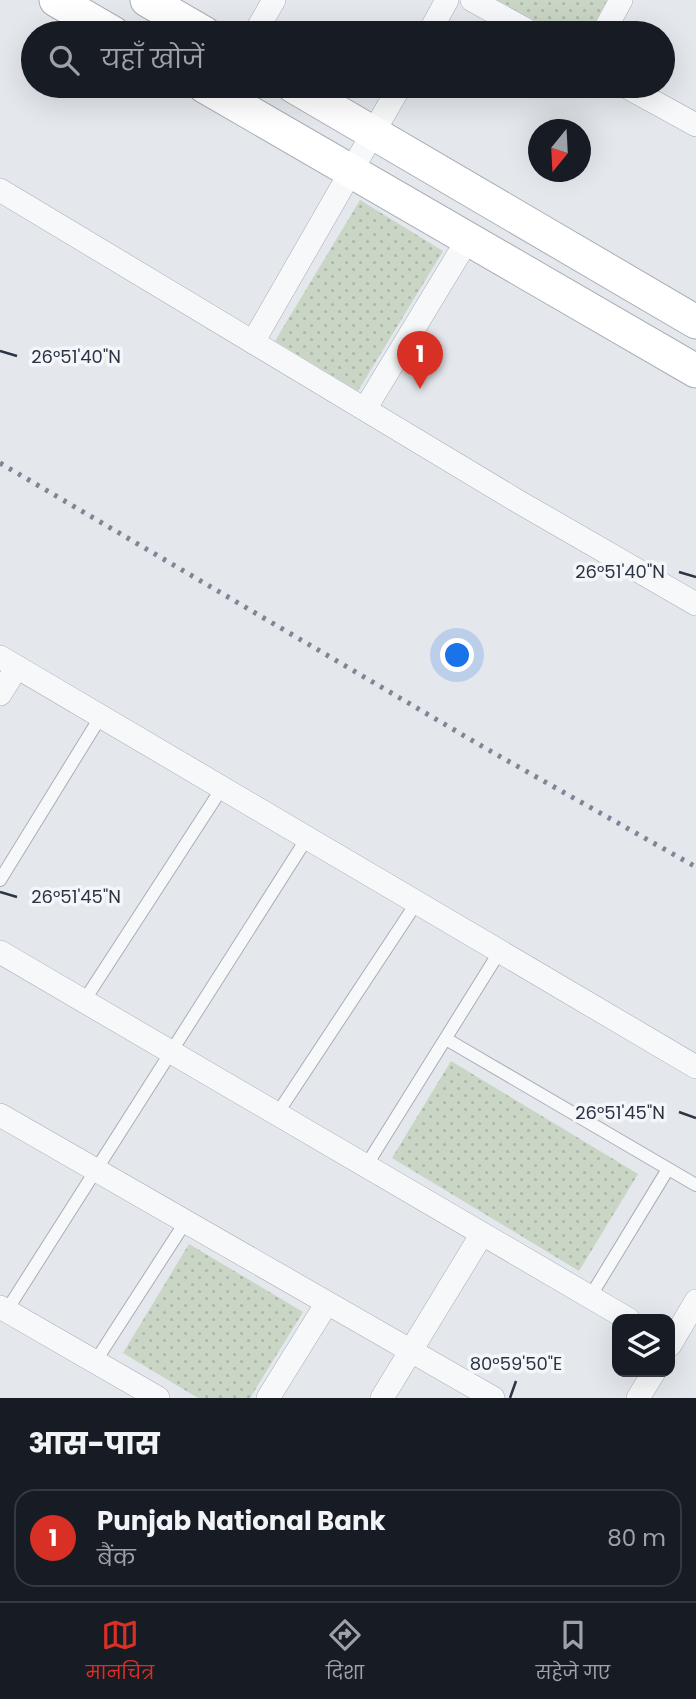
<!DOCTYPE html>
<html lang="hi">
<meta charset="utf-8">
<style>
:root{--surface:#171b24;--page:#242831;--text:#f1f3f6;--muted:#9ea1a6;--line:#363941;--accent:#d93025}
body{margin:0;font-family:Poppins,"Noto Sans Devanagari",sans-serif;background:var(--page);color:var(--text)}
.controls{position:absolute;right:21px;bottom:21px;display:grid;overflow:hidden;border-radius:14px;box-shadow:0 7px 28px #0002}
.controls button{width:63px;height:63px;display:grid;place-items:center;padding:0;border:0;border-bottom:2px solid var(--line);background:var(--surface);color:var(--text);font:35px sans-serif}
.compass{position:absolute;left:528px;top:119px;width:63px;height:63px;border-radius:50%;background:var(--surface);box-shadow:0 7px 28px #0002;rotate:198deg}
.you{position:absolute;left:458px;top:656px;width:24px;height:24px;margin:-18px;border:5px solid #fff;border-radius:50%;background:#1a73e8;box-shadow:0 0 0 10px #1a73e833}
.badge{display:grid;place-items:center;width:46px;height:46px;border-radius:50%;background:var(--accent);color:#fff;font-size:23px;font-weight:700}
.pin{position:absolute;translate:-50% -58px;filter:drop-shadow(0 2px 4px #0008)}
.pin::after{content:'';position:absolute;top:37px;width:24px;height:21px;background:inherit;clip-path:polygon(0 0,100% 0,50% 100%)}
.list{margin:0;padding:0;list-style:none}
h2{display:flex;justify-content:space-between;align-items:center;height:91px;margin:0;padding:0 28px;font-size:30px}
h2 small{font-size:23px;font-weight:400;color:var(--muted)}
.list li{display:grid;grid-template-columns:46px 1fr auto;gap:21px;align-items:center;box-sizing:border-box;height:98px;margin:0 14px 14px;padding:0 14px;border:2px solid var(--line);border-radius:21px}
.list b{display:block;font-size:26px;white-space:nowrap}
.list p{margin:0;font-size:23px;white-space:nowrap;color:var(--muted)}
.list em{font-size:23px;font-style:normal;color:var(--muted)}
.icon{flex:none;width:38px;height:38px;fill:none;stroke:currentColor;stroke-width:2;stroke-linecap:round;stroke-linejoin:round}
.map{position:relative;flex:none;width:696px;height:1398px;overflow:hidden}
.search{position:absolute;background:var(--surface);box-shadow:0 7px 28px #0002;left:21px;right:21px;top:21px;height:77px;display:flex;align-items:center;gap:18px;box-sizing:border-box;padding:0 24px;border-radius:38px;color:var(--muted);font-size:26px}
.sheet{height:203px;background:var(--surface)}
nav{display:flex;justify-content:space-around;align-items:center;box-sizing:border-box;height:98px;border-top:2px solid var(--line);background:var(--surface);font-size:19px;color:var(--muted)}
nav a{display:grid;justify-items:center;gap:4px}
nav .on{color:var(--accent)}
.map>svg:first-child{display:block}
</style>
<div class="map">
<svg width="696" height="1398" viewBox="0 0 696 1398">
<defs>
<pattern id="park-dots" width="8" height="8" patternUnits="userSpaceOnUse" patternTransform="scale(1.75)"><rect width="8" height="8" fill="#c9d6c5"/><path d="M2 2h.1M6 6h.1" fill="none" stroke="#adb8ab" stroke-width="1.8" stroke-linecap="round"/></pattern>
</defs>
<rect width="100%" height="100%" fill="#e4e7ec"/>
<g fill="url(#park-dots)">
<path d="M497 0H607L589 33H558Z"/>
<path d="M360 200 443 251 358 391 275 341Z"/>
<path d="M451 1061 638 1174 579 1271 392 1158Z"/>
<path d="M189 1244 303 1312 250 1398H198L123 1353Z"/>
</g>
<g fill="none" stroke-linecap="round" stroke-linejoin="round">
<defs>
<g id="lane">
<path d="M0 880 101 716"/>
<path d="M84 1001 222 788"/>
<path d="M446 1039 696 1185"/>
<path d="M277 1114 417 902"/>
<path d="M366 1166 500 951"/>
<path d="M590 1297 668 1169"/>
<path d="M7 1310 307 838"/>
<path d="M95 1362 186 1221"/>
</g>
<g id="street">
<path d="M472 0 532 33"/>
<path d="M255 33 274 0"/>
<path d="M429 33 447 0"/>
<path d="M603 33 621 0"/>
<path d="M625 86 696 125"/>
<path d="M0 190 519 502 696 604"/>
<path d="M253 342 400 86"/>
<path d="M365 409 468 239"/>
<path d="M0 657 696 1067"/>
<path d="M0 694 17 667"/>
<path d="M0 952 628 1319"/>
<path d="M0 1115 493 1398"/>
<path d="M0 1307 158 1398"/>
<path d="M670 1345 696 1301"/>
<path d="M268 1398 327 1303"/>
<path d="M382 1398 482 1234"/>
<path d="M638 1398 654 1372"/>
</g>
<g id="secondary">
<path d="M56 0 113 33"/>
<path d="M147 0 204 33"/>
<path d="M204 86 696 371"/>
<path d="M293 86 696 322"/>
</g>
</defs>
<use href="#lane" stroke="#a9aeb7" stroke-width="14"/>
<use href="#street" stroke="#a9aeb7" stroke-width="24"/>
<use href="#secondary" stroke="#a9aeb7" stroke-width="35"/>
<use href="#lane" stroke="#f7f8fa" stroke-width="12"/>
<use href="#street" stroke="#f7f8fa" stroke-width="23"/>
<use href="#secondary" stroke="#fff" stroke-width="33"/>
<path stroke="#7d8696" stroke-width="5" stroke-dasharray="3.5 7" stroke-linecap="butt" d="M0 463 485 748 696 867"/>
</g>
<path fill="none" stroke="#2b3445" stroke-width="2.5" d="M0 351 17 356M679 572 696 577M0 892 17 897M679 1112 696 1118M510 1398 516 1381"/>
<g font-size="18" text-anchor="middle" fill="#2b3445" stroke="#f4f6f9" stroke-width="7" stroke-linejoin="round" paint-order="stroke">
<text x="76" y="363">26°51'40"N</text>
<text x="620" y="578">26°51'40"N</text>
<text x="76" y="903">26°51'45"N</text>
<text x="620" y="1119">26°51'45"N</text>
<text x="516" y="1370">80°59'50"E</text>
</g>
</svg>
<div class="controls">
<button><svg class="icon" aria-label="layers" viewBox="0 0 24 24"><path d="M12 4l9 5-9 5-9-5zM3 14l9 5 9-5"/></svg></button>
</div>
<svg class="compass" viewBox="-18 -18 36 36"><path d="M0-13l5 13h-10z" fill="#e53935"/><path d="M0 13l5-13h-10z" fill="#9ea1a6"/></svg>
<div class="you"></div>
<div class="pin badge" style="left:420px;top:389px">1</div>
<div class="search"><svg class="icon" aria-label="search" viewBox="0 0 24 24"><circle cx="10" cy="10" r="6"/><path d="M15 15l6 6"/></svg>यहाँ खोजें</div>
</div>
<section class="sheet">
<h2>आस-पास<small></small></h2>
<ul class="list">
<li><span class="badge">1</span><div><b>Punjab National Bank</b><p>बैंक</p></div><em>80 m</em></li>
</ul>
</section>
<nav>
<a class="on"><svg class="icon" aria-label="map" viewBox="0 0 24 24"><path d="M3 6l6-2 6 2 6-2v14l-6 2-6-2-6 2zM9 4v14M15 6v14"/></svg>मानचित्र</a>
<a><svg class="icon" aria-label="directions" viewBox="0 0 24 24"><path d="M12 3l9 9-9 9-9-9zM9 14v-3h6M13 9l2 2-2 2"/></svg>दिशा</a>
<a><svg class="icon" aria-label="saved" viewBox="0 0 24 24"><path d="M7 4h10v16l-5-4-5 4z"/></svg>सहेजे गए</a>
</nav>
